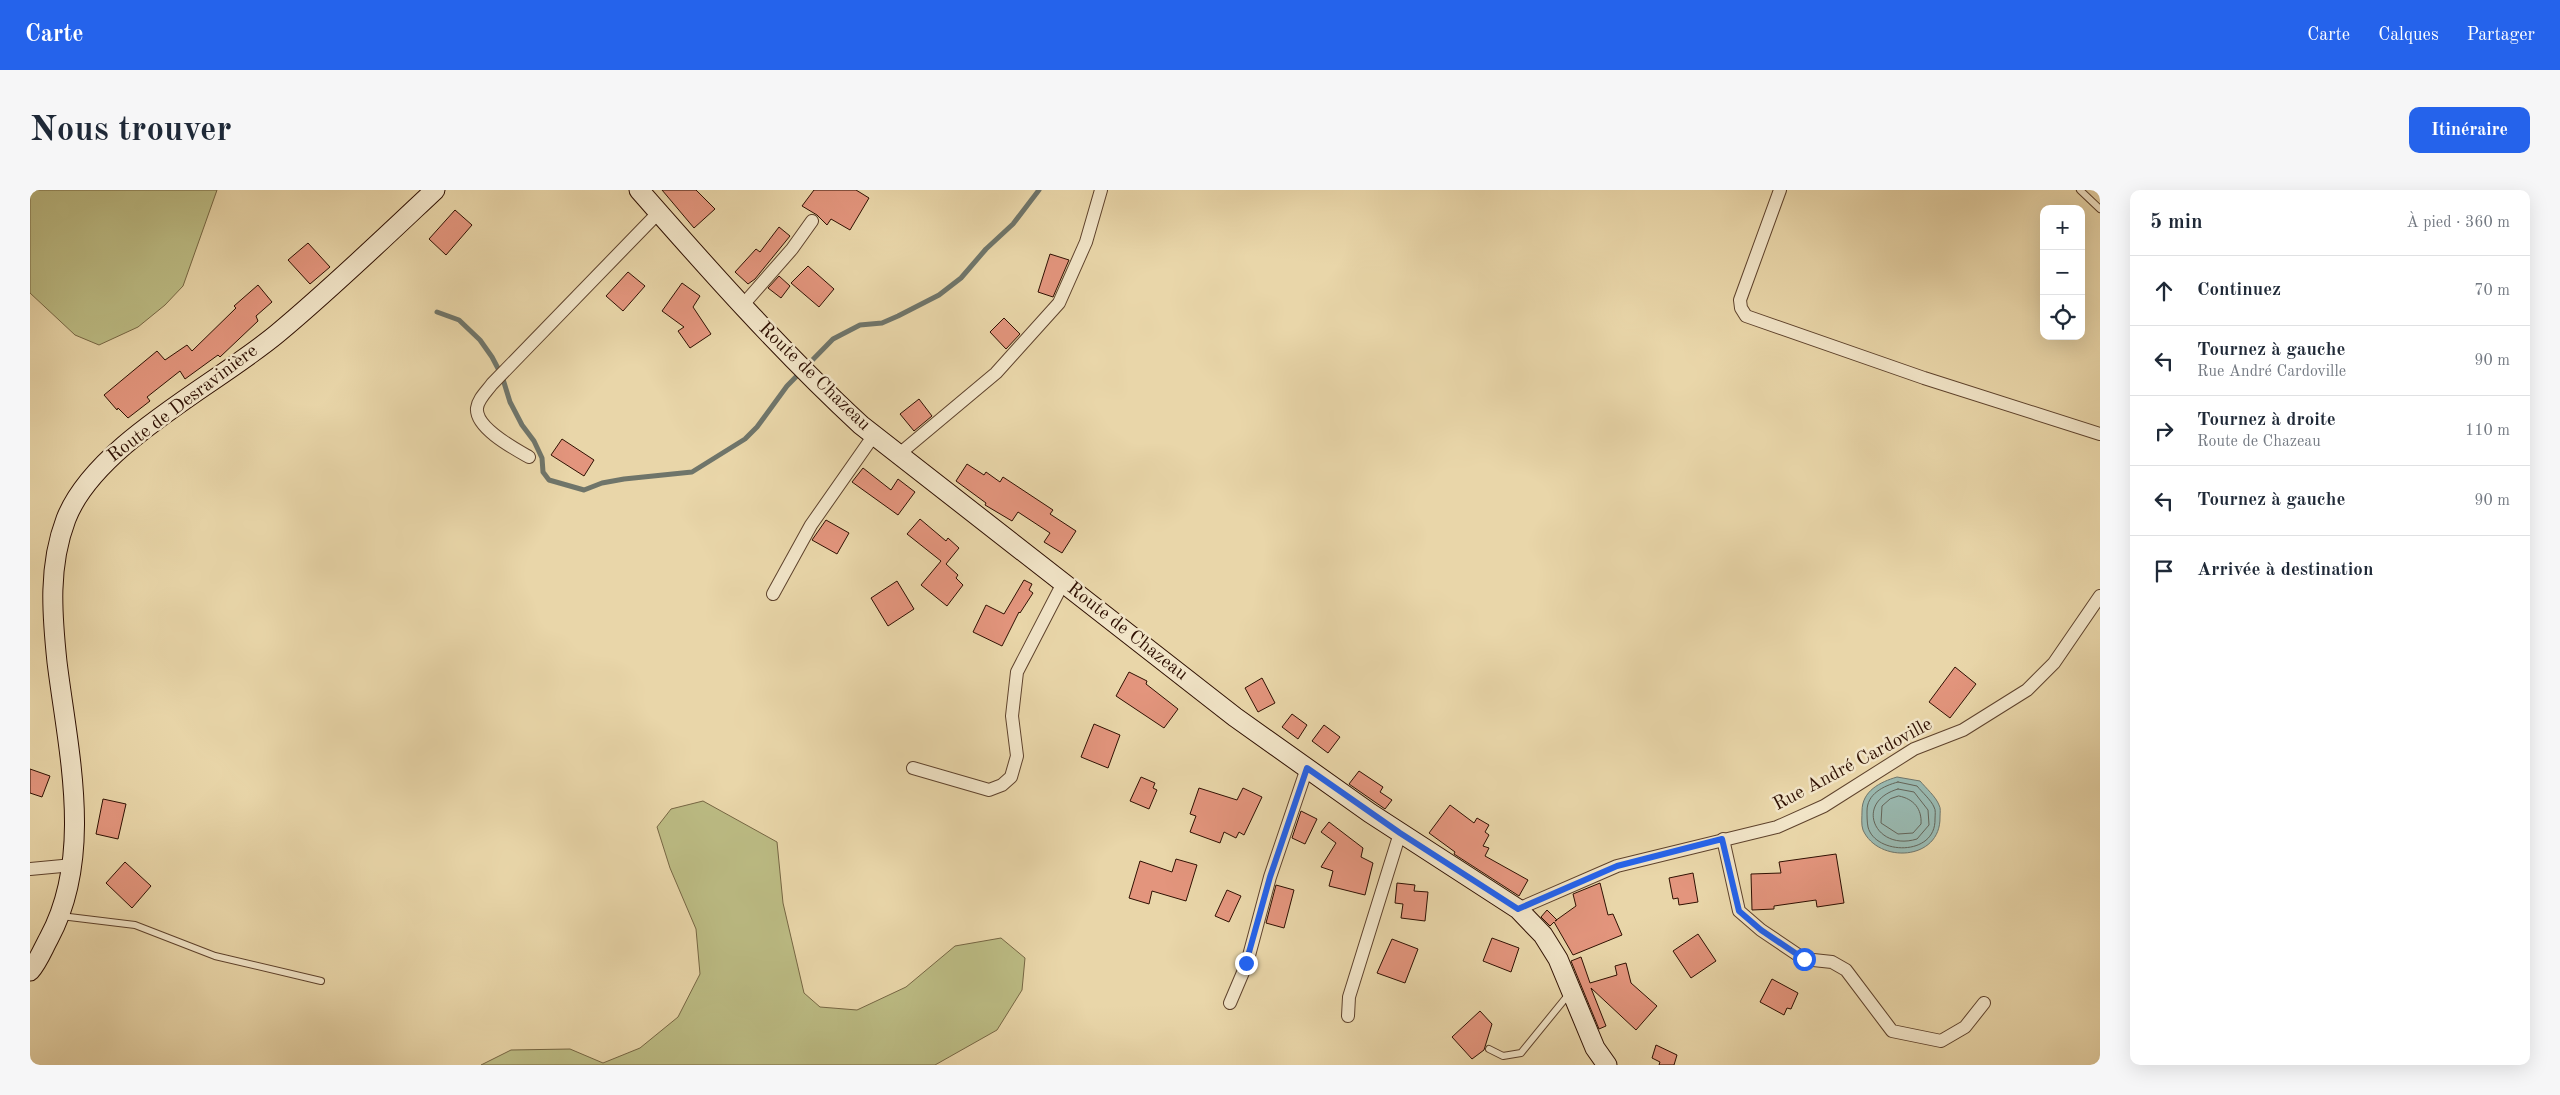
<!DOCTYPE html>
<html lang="fr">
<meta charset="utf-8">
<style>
:root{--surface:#fff;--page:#f6f6f7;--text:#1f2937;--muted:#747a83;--line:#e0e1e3;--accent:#2563eb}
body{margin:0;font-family:"Old Standard TT",serif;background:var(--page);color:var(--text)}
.controls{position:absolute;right:15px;top:15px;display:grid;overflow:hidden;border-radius:10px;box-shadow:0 5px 20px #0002}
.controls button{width:45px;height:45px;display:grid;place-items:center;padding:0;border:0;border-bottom:1px solid var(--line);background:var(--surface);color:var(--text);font:25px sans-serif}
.stop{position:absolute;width:15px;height:15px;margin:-11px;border:4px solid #2563eb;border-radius:50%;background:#fff}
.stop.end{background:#2563eb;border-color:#fff;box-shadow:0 1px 5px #0008}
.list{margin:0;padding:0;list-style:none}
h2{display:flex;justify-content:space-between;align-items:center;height:65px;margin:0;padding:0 20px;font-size:21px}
h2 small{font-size:16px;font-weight:400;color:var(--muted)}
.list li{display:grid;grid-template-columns:32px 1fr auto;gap:15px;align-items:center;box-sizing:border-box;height:70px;padding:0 20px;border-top:1px solid var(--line)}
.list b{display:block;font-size:19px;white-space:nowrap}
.list p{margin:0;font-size:16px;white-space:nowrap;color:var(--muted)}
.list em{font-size:16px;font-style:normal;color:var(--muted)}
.icon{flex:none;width:28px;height:28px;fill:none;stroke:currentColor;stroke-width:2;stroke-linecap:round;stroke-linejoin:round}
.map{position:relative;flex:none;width:2070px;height:875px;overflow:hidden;border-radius:10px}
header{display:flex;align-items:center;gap:30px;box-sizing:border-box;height:70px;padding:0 25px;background:var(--accent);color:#fff}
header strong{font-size:24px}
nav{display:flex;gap:28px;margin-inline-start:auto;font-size:18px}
.intro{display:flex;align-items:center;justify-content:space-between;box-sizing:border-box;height:120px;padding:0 30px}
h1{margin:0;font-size:35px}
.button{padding:12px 22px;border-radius:10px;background:var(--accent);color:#fff;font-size:18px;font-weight:700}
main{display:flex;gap:30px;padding:0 30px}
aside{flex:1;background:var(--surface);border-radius:10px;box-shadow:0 5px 20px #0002}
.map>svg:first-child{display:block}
</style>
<header>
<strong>Carte</strong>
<nav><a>Carte</a><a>Calques</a><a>Partager</a></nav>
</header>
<div class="intro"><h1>Nous trouver</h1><a class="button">Itinéraire</a></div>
<main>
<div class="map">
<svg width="2070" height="875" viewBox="0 0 2070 875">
<rect width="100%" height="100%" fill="#e9d6a9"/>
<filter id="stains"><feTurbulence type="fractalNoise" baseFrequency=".004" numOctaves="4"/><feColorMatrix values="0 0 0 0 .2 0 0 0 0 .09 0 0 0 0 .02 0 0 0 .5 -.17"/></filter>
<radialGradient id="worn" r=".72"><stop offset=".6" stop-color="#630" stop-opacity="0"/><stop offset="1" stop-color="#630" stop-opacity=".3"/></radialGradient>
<g fill="#bcbc84" stroke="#766643">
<path d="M0 0H187L153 96 135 115 108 137 69 155 45 145 0 103Z"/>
<path d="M673 611 747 652 753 713 774 803 790 817 827 820 876 797 925 756 971 748 995 768 992 800 967 840 905 875H451L481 860 540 859 573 873 610 858 648 827 670 784 666 739 640 678 627 637 641 619Z"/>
</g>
<path fill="#99b8af" stroke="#6f756a" d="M1867 587 1890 591C1896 598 1906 607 1909 615 1911 618 1910 623 1910 627 1911 671 1848 674 1833 640 1831 635 1832 627 1832 621 1832 601 1850 592 1867 587Z"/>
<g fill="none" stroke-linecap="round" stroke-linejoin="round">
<g stroke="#646458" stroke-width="1">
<path d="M1868 592 1887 596C1892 602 1901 610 1904 617 1906 620 1905 625 1905 629 1906 667 1845 665 1838 637 1837 632 1837 626 1837 621 1837 604 1853 596 1868 592Z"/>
<path d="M1868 599 1884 602 1898 620 1899 635 1887 649C1845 662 1823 612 1868 599Z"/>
<path d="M1869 606C1884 609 1892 619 1891 634L1883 643 1868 644 1851 633 1852 616 1860 609Z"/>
</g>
<path stroke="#6f756a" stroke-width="5" d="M407 122 429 130 450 150 462 167 472 186 480 212 492 235 504 251 512 268 513 282 519 290 554 300 572 293 594 289 662 282 715 249 727 237 757 196 803 149 830 135 852 133 868 126 909 105 931 88 956 59 983 34 1009 0"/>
</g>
<g fill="#e3957d" stroke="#2f1002">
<path d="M632 0H666L685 19 664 38Z"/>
<path d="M784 0H826L839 8 820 40 801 29 797 35 787 25 772 16Z"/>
<path d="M425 20 442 35 416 65 399 49Z"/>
<path d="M749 37 760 46 725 89 718 94 705 82 726 59 730 62Z"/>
<path d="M278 53 300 77 280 94 258 70Z"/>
<path d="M1020 64 1039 70 1023 107 1008 102Z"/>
<path d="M778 76 804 99 789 117 761 93Z"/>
<path d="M598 82 615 96 593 121 576 106Z"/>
<path d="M749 86 760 96 751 108 738 98Z"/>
<path d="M652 93 670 106 663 117 681 144 660 158 648 141 654 137 632 121Z"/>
<path d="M228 95 242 112 226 126 228 131 190 167 188 165 155 189 150 181 117 207 120 211 98 228 88 218 87 220 74 205 127 161 135 170 157 155 162 161 206 118 204 116Z"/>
<path d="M974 128 990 144 976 159 960 142Z"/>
<path d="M889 209 902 226 884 241 870 224Z"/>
<path d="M532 249 564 270 554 286 521 265Z"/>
<path d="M937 274 954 285 956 282 970 292 973 287 1023 320 1020 324 1046 341 1032 363 1014 352 1020 343 988 322 982 331 955 315 956 313 926 291Z"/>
<path d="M833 278 861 300 868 289 885 302 868 325 822 292Z"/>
<path d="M890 329 916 351 918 348 929 358 916 374 928 385 926 388 933 395 917 416 891 395 911 371 877 344Z"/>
<path d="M796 330 819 343 807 364 782 350Z"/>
<path d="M994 390 1002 394 999 400 1003 403 990 423 989 422 972 456 943 442 956 415 974 424Z"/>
<path d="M867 391 884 419 858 436 841 408Z"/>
<path d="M1925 477 1946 494 1920 528 1899 512Z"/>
<path d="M1099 482 1117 491 1116 494 1148 519 1134 538 1086 506Z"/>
<path d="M1232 488 1245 513 1228 522 1215 498Z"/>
<path d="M1262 524 1277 535 1268 549 1252 537Z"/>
<path d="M1064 534 1090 545 1078 578 1051 567Z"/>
<path d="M1294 535 1310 547 1298 563 1282 551Z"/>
<path d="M0 579 20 586 12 607 0 603Z"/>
<path d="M1329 581 1353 597 1350 602 1362 610 1355 619 1319 594Z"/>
<path d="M1111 587 1125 593 1123 598 1127 600 1119 619 1100 611Z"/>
<path d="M1169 598 1207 610 1213 598 1232 607 1214 645 1209 642 1206 648 1194 642 1190 653 1160 642 1166 626 1160 624Z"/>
<path d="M73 609 96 614 88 649 66 644Z"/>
<path d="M1420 615 1444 633 1447 628 1459 635 1455 642 1459 645 1453 656 1459 658 1455 666 1498 690 1489 706 1424 664 1425 662 1399 643Z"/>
<path d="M1271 621 1287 629 1275 654 1262 648Z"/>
<path d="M1299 632 1333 658 1331 667 1343 673 1335 705 1299 696 1303 681 1291 677 1306 653 1291 642Z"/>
<path d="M1806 664 1814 713 1787 717 1786 710 1744 716V719L1722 720 1721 684 1751 683 1749 672Z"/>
<path d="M1146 669 1167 675 1156 711 1122 701 1119 714 1099 708 1110 671 1142 682Z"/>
<path d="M95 672 121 696 102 718 76 693Z"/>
<path d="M1663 683 1668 712 1649 715 1648 708 1643 709 1639 688Z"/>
<path d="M1367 693 1385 695 1384 701 1398 702 1395 731 1371 728 1373 714 1365 713Z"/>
<path d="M1570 693 1578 725 1583 724 1592 745 1543 765 1524 732 1520 736 1511 727 1517 720 1527 730 1525 731 1546 716 1543 704Z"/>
<path d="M1246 695 1264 700 1254 738 1236 733Z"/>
<path d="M1197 700 1211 706 1199 732 1185 726Z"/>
<path d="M1668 744 1686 771 1661 788 1643 761Z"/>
<path d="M1462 748 1489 758 1481 782 1453 771Z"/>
<path d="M1362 749 1388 759 1375 793 1347 783Z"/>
<path d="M1551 767 1560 793 1587 785 1585 776 1596 773 1601 793 1627 816 1606 840 1561 798 1576 836 1569 839 1541 771Z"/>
<path d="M1742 789 1768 803 1761 819 1757 818 1754 825 1730 812Z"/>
<path d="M1450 821 1462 834 1454 860 1442 869 1422 847Z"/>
<path d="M1626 855 1647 865 1644 875H1629L1630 872 1622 868Z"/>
</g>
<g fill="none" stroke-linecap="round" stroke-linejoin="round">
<defs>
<g id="lane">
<path d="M2050 0 2070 19"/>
<path d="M31 726 105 735 185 766 291 791"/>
<path d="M1459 859 1473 866 1491 863 1539 804"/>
</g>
<g id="street">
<path d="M1750 0 1710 110 1711 118 1716 126 1894 188 2070 244"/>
<path d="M712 116 762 59 782 31"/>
<path d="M868 265 966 183 1029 113 1056 52 1071 0"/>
<path d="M499 267C485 259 445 238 447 218 448 209 457 201 462 194L629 22"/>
<path d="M743 404 781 335 844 245"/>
<path d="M883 578 959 600 972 595 981 587 987 566 982 526 987 482 1033 393"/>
<path d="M1693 649 1709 721 1731 740 1774 769 1802 772 1816 780 1862 841 1911 851 1935 837 1954 813"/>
<path d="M0 679 43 675"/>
<path d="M1488 719 1587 676 1747 637 1794 616 1884 559 1933 540 1997 500 2024 473 2070 406"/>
<path d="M1200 813 1217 773 1240 687 1277 578"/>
<path d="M1318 826 1319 807 1370 643"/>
</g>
<g id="secondary">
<path d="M609 0C680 81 751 161 831 235L1205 527 1340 623 1488 719 1513 745 1528 769 1565 858 1577 875"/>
<path d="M0 781C8 772 13 759 19 748 64 665 38 561 27 472 22 424 18 376 36 329 65 254 186 195 248 143 302 98 354 48 405 0"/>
</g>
</defs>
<use href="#lane" stroke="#5e422c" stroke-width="8"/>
<use href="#street" stroke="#5e422c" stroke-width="14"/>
<use href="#secondary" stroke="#2f1002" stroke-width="21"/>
<use href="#lane" stroke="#f1e4c7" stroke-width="6"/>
<use href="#street" stroke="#f1e4c7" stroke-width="12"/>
<use href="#secondary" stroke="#f1e4c7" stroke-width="19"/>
</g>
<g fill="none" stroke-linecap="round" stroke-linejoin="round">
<path stroke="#2563eb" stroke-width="6" d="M1216 773 1240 687 1277 578 1370 643 1488 719 1587 676 1692 649 1709 721 1731 740 1774 769"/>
</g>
<g text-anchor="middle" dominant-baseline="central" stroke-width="5" stroke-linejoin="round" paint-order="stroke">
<g font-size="19" fill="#2f1002" stroke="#f1e4c7">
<text transform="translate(784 187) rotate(44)">Route de Chazeau</text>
<text transform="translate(153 214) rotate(-37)">Route de Desravinière</text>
<text transform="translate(1097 442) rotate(38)">Route de Chazeau</text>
<text transform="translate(1823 575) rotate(-28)">Rue André Cardoville</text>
</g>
</g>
<rect width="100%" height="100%" filter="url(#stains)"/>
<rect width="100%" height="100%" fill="url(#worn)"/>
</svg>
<div class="controls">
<button>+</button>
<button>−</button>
<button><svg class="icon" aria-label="locate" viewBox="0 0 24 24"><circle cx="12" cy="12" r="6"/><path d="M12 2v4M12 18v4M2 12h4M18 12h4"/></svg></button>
</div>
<div class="stop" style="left:1774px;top:769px"></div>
<div class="stop end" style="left:1216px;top:773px"></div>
</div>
<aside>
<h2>5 min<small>À pied · 360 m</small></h2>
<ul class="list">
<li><svg class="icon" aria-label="ahead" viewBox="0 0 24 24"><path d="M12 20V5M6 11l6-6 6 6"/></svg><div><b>Continuez</b></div><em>70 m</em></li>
<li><svg class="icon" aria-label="left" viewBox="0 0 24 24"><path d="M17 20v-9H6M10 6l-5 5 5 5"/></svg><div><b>Tournez à gauche</b><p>Rue André Cardoville</p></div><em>90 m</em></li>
<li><svg class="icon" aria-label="right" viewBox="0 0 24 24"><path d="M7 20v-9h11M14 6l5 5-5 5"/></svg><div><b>Tournez à droite</b><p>Route de Chazeau</p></div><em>110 m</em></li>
<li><svg class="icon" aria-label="left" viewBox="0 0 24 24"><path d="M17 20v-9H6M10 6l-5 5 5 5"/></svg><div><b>Tournez à gauche</b></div><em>90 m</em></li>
<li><svg class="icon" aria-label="arrive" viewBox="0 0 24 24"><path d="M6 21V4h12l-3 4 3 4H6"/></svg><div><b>Arrivée à destination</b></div></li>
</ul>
</aside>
</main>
